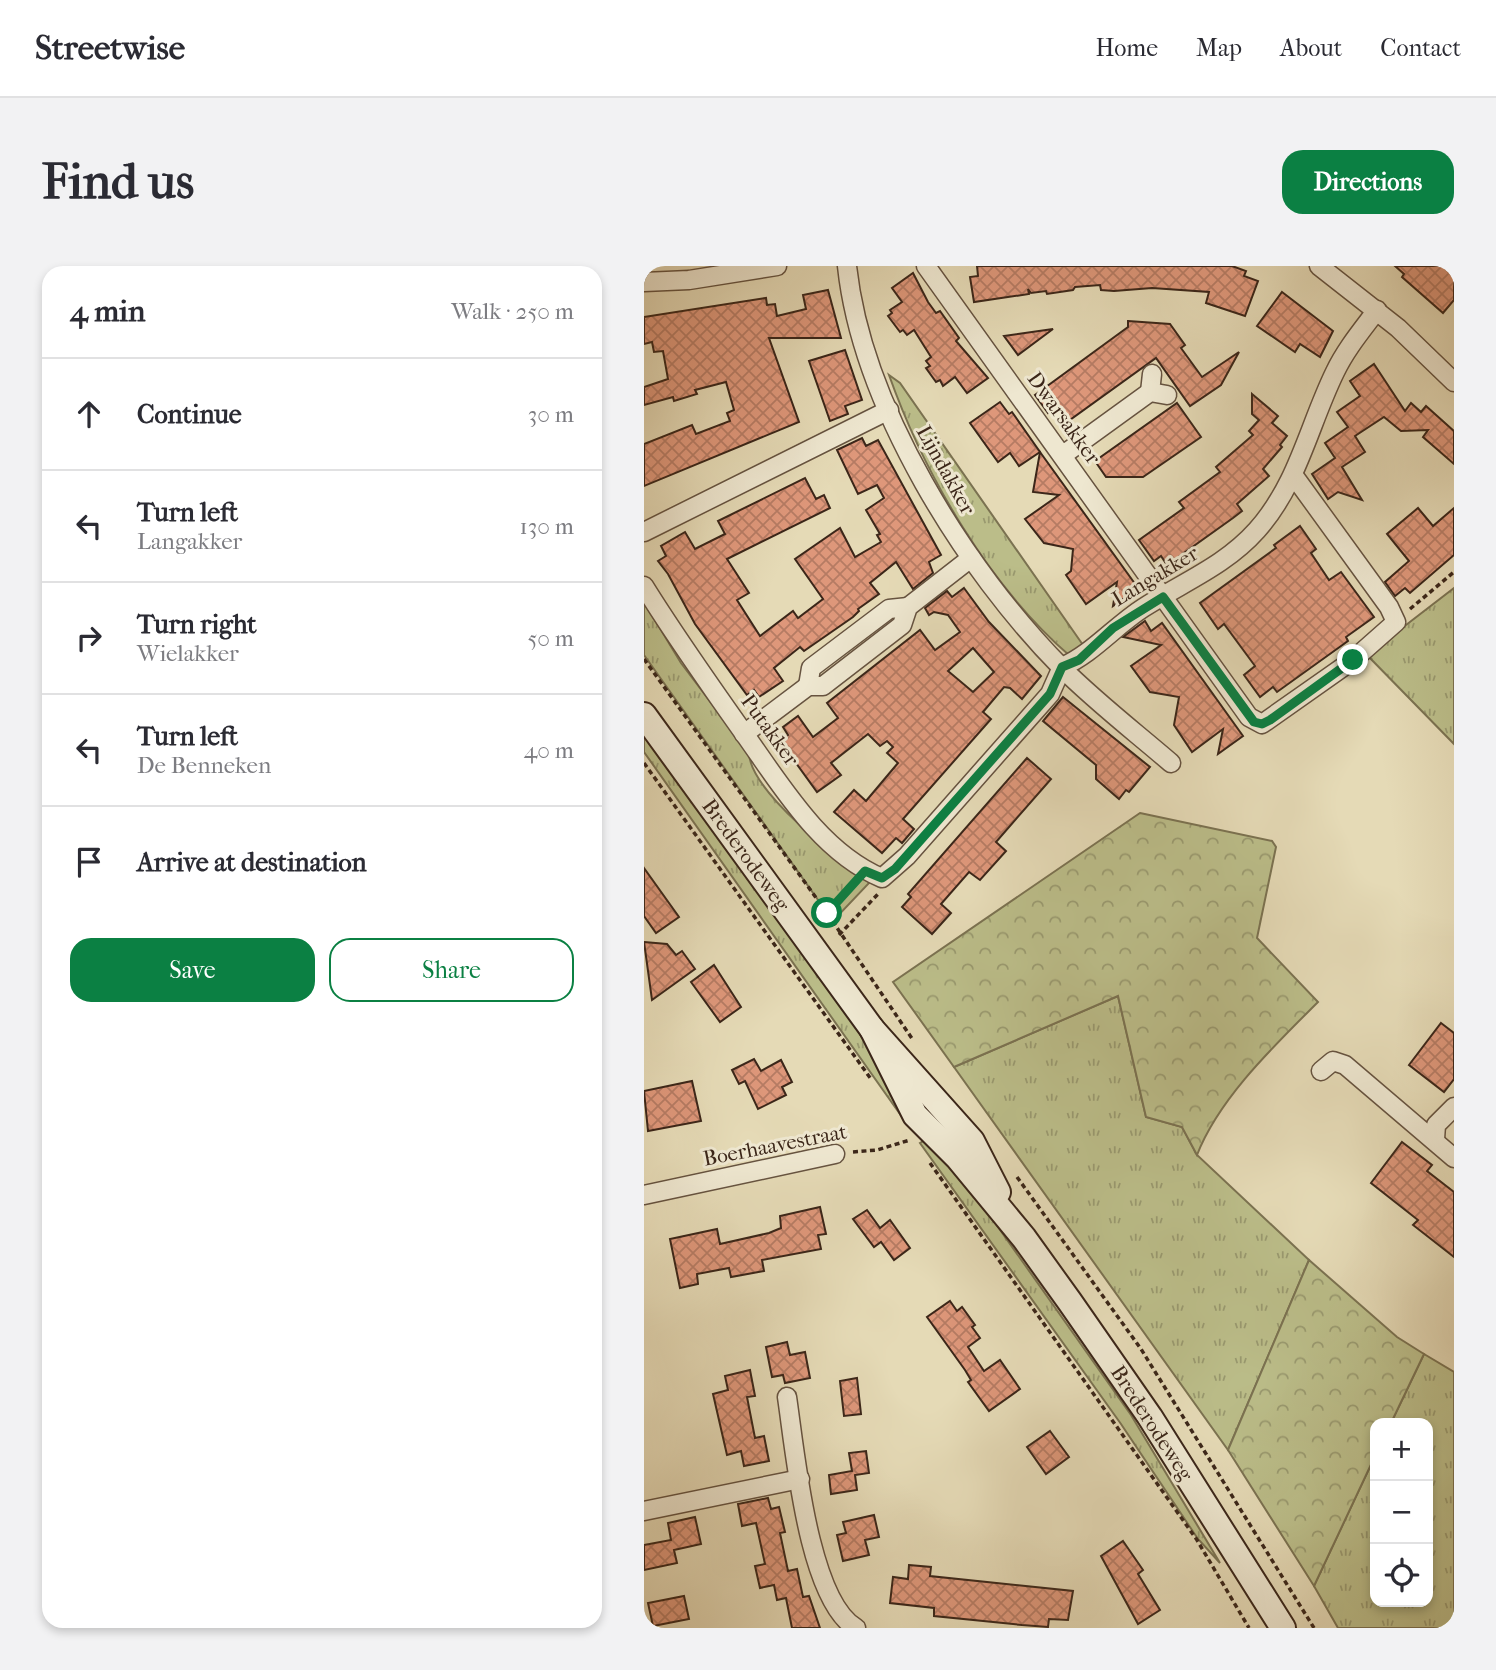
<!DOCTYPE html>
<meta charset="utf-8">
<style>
:root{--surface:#fff;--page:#f2f2f3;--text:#2b2b33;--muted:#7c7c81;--line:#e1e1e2;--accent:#0b8043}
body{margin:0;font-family:"IM FELL French Canon",serif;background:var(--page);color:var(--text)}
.controls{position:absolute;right:21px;bottom:21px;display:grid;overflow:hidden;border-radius:14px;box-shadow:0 4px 10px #0003}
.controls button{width:63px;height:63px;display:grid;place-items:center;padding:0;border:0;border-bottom:2px solid var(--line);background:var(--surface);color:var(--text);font:35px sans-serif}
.stop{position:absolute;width:21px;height:21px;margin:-16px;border:5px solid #0b8043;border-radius:50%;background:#fff}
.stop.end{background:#0b8043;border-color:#fff;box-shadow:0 2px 7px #0008}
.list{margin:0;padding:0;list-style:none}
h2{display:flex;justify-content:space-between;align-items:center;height:91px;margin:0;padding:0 28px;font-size:30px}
h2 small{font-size:23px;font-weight:400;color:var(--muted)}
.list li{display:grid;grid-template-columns:46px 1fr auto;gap:21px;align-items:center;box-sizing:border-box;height:112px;padding:0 28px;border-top:2px solid var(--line)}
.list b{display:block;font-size:26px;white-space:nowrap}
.list p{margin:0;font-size:23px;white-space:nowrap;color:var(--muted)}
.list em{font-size:23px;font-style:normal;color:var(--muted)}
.actions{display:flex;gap:14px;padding:21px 28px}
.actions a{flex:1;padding:16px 0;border:2px solid var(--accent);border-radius:21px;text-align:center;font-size:24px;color:var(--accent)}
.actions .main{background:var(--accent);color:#fff}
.icon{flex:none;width:38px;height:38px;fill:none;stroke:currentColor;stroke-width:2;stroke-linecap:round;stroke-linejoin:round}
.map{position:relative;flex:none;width:810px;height:1362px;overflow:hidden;border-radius:21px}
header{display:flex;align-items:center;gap:42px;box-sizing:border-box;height:98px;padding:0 35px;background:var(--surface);border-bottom:2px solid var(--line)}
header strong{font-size:33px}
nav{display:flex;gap:38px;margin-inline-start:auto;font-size:24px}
.intro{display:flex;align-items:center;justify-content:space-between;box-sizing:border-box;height:168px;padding:0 42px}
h1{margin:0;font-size:49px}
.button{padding:18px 32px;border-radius:21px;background:var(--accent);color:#fff;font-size:24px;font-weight:700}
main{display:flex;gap:42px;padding:0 42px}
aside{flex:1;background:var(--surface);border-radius:21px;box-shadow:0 4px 10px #0003}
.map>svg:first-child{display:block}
</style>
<header>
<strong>Streetwise</strong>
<nav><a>Home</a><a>Map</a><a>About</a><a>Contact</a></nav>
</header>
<div class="intro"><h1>Find us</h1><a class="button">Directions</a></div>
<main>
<aside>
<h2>4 min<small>Walk · 250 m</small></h2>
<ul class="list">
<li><svg class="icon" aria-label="ahead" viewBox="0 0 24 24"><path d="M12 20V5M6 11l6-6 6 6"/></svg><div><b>Continue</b></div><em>30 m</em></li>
<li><svg class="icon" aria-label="left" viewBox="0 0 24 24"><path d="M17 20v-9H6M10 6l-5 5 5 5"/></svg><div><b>Turn left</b><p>Langakker</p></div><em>130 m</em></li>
<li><svg class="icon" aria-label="right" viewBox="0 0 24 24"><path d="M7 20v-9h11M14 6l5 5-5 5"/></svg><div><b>Turn right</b><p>Wielakker</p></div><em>50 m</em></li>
<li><svg class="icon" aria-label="left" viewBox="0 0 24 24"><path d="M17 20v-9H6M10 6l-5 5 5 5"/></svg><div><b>Turn left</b><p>De Benneken</p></div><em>40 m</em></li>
<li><svg class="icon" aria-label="arrive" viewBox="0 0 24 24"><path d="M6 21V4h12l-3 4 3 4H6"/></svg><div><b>Arrive at destination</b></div></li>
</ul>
<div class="actions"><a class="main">Save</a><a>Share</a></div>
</aside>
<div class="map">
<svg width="810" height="1362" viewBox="0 0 810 1362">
<defs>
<pattern id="grass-tufts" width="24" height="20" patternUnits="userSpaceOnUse" patternTransform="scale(1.75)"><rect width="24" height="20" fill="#bbbd89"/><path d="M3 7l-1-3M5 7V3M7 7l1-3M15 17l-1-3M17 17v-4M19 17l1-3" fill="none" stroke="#99996f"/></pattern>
<pattern id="forest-crowns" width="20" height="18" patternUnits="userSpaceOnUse" patternTransform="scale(1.75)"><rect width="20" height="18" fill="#bbbd89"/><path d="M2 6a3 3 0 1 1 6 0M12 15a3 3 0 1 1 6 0" fill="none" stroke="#99996f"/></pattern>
<pattern id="building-cross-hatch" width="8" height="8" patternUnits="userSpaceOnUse" patternTransform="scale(1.75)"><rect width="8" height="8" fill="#de977a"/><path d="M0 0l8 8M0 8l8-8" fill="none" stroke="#b57b63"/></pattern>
</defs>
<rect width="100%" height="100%" fill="#e5dab6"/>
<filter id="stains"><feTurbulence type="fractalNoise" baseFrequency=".00286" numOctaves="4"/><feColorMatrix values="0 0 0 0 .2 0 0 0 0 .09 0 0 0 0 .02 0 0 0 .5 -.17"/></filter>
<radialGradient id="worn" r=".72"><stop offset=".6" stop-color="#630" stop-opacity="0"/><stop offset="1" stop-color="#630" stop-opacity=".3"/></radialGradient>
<g fill="url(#grass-tufts)" stroke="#7b7251" stroke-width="2">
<path d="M245 109 256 117 439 379 426 390C345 320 281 210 245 109Z"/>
<path d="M810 322V478L723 389Z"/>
<path d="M0 336 37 397 105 487C106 526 196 594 226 616L189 655 0 389Z"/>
<path d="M0 465 276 851 263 858 0 486Z"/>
<path d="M474 730 502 851 538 861 553 889 665 994 584 1184 310 801Z"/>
<path d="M289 869 487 1149 576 1297 554 1273 477 1158 276 877Z"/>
<path d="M780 1088 810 1106V1362H694L670 1320 731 1190V1336H784V1157H747Z"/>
</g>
<g fill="url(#forest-crowns)" stroke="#7b7251" stroke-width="2">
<path d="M496 547 628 575 632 581 613 672 674 736C631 779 575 832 553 889L538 861 502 851 474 730 310 801 249 716Z"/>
<path d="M665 994 753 1071 780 1088 747 1157H731V1190L670 1320 584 1184Z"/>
</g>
<g fill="url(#building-cross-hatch)" stroke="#3b2619" stroke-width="2" fill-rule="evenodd">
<path d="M333 0H588L602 5 600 10 614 15 601 50 562 37 565 26 508 22 470 25 457 24 456 19 431 21 429 24 403 28 402 25 387 27 384 23 385 28 330 36 326 11 334 10Z"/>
<path d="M751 0H804L810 6V34L799 47 758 11 760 8Z"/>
<path d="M269 7 284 36 292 47 296 45 315 72 312 75 344 112 323 127 311 111 299 120 296 114 292 116 282 102 286 100 282 95 287 91 270 64 263 69 259 64 256 66 244 50 248 47 246 44 258 36 248 22Z"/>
<path d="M184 24 197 72H125L155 156 0 220V178L48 159 52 168 86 155 83 147 90 144 82 116 51 124 53 128 30 135 29 131 0 139V121L24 113 19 85 10 86 8 76 0 78V51L122 32 123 39 131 38 133 50 162 43 159 29Z"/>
<path d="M638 26 689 65 676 91 656 78 651 86 613 60Z"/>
<path d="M484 55 526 58 541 79 537 82 558 111 595 86 577 119 546 140 512 92 423 156 412 140 404 147 391 129 484 61Z"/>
<path d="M409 63 374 89 360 70Z"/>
<path d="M201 84 218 134 201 140 204 148 186 155 165 95Z"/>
<path d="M730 98 761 145 767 137 777 146 782 140 810 165V198L779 171 784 164 757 165 740 151 711 170 721 186 698 201 718 234 694 226 684 233 668 208 691 192 681 177 704 161 693 146 716 130 706 115Z"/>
<path d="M608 128 634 150 628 157 643 170 636 179 638 181 619 203 625 210 593 238 598 245 589 252 523 299 517 290 510 295 495 274 540 242 535 236 576 206 572 201 609 169 605 165 615 154 608 148Z"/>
<path d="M356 136 365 148 368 146 396 186 375 200 366 187 354 196 326 157Z"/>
<path d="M533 137 557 171 499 211H462L451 195Z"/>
<path d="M218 172 222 180 234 174 297 289 285 296 289 307 269 323 252 296 226 317 235 328 214 343 215 345 209 351 160 385 156 381 130 402 139 415 115 431 110 424 103 429 51 358 24 308 14 295 22 290 17 280 41 266 51 283 81 268 74 255 161 212 172 233 180 229 186 242 83 293 105 327 93 334 116 370 149 345 154 352 179 333 151 293 196 262 211 291 237 276 233 269 236 268 222 244 240 232 233 219 214 228 193 184Z"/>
<path d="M396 186 494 322 469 340 473 316 442 338 422 309 427 305 429 283 400 277 381 253 415 229 389 226Z"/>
<path d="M774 242 789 260 810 242V289L766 327 761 322 751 330 741 316 765 295 743 268Z"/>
<path d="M656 260 672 283 667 287 685 314 697 306 730 351 702 371 704 375 633 426 629 421 616 431 600 409 611 400 580 358 574 363 556 337 632 282 630 279Z"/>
<path d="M320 322 345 356 397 410 378 433 366 422 360 421 339 446 347 453 259 553 270 563 258 577 252 572 238 587 190 546 210 524 222 535 254 497 243 487 249 481 243 475 236 480 224 468 187 497 197 509 173 526 136 475 144 469 139 461 154 450 169 471 194 452 183 437 276 364 291 384 316 366 304 349 290 346 285 349 281 342 303 325 308 331ZM329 382 350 406 329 426 304 405Z"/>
<path d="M501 355 507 365 518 357 599 470 574 488 579 463 548 486 530 459 535 431 506 426 487 400 517 379 479 371Z"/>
<path d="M419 431 506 501 485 526 482 524 475 533 452 513V499L399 455Z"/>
<path d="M383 492 407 513 352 576 362 585 336 614 325 606 297 638 307 647 288 668 258 641 267 631 264 628Z"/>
<path d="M0 602 35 651 12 667 0 650Z"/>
<path d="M0 676 23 678 32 689 38 685 51 703 8 734Z"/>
<path d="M70 699 97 741 76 756 47 716Z"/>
<path d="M797 757 810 767V813L800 826 765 799Z"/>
<path d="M110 793 117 805 137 794 148 816 138 821 142 829 114 843 101 815 95 818 88 804Z"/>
<path d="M48 815 57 855 4 865 0 825Z"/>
<path d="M758 876 788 899 783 905 810 926V991L769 959 774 954 727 917Z"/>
<path d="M176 941 182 968 174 969 177 983 118 994 120 1005 87 1011 85 1002 53 1008 54 1018 36 1022 26 973 73 963 76 978 125 967 137 962 136 950Z"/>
<path d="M223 944 236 962 246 954 266 982 250 994 237 976 230 981 209 953Z"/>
<path d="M306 1035 313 1045 318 1041 331 1059 328 1061 336 1072 324 1081 340 1105 356 1094 376 1123 345 1145 324 1116 327 1114 321 1104 283 1051Z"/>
<path d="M143 1076 146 1089 161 1086 166 1112 141 1117 139 1109 128 1111 122 1081Z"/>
<path d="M106 1104 111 1130 103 1131 111 1172 120 1170 125 1195 100 1200 97 1185 83 1189 69 1128 84 1124 81 1110Z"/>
<path d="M213 1112 217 1148 200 1150 196 1115Z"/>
<path d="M406 1165 425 1191 402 1208 383 1181Z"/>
<path d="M222 1185 225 1207 211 1209 213 1224 187 1228 185 1209 208 1205 205 1187Z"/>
<path d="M124 1232 127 1243 135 1241 141 1266 136 1267 144 1305 153 1303 159 1331 165 1330 176 1362H148L142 1332 133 1334 130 1319 116 1322 111 1300 121 1298 112 1257 98 1260 94 1238Z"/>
<path d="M230 1249 235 1271 221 1274 225 1289 199 1295 193 1269 202 1267 199 1256Z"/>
<path d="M51 1251 57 1278 30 1284 33 1297 0 1304V1279L27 1274 24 1257Z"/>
<path d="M479 1275 499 1304 494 1308 516 1344 494 1358 457 1290Z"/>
<path d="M265 1299 287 1301 286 1310 429 1325 424 1354 405 1353 404 1361 378 1359 290 1350V1342L246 1337 249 1311 264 1313Z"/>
<path d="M40 1330 45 1353 9 1360 4 1337Z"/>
</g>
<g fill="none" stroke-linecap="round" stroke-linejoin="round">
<defs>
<g id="minor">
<path d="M203 0C218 140 321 304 418 402 452 436 491 466 527 497"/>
<path d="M282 0 605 451 618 458 709 394 752 356 745 341 650 210"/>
<path d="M675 0 754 62 810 116"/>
<path d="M0 16 45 14 133 0"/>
<path d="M506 126 508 108"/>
<path d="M419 189 506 126 523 129"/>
<path d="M0 266 245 144"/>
<path d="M0 320C31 370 65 418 99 466 137 519 176 586 238 612L263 590 406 428 418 401C448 388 471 360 499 342 539 316 581 300 613 264 654 218 665 159 691 106 702 83 718 64 733 44"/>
<path d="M164 420 167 402 245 343 264 341"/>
<path d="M100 468 164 420H179L258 359 264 341 327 292"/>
<path d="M677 805 689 795 701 799 810 892"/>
<path d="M791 873 792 859 810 841"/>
<path d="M0 929 191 888"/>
<path d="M143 1131C151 1184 164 1334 212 1362"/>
<path d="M0 1245 156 1213"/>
</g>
<g id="secondary">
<path d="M0 449 228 763 328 875 354 926"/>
<path d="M228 763 271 849 314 892 380 972 426 1036 506 1151 639 1362"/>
</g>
</defs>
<use href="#minor" stroke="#665340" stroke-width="21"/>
<use href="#secondary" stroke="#3b2619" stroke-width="28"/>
<g stroke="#3b2619" stroke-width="3.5" stroke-dasharray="5 3.5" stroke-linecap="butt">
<path d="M766 343 810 306"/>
<path d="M0 393 183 647 269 774"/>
<path d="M0 497 227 813"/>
<path d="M183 647 210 618"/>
<path d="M195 669 234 628"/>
<path d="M209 886 233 884 266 874"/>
<path d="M286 897 553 1274 605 1362"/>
<path d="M373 911 497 1083 670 1362"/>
</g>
<use href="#minor" stroke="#eee7d0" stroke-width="18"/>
<use href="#secondary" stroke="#eee7d0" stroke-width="24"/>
</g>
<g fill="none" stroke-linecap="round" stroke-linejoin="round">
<path stroke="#0b8043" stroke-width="9" d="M183 647 221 605 238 612 251 603 406 428 418 401 435 394 469 362 519 331 610 456 618 458 626 454 709 394"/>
</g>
<g text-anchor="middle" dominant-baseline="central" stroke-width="6" stroke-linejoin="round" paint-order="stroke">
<g font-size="21" fill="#3b2619" stroke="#eee7d0">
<text transform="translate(420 152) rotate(54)">Dwarsakker</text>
<text transform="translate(302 204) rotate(61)">Lijndakker</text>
<text transform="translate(511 310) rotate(-31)">Langakker</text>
<text transform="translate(126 464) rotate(54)">Putakker</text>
<text transform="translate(102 589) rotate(54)">Brederodeweg</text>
<text transform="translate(131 879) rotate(-11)">Boerhaavestraat</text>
<text transform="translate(508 1157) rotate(57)">Brederodeweg</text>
</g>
</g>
<rect width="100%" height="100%" filter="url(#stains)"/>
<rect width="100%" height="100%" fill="url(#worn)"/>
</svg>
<div class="controls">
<button>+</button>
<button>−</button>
<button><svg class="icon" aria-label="locate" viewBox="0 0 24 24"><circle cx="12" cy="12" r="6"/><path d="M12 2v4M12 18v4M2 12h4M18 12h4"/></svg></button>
</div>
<div class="stop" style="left:183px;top:647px"></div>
<div class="stop end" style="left:709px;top:394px"></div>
</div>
</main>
